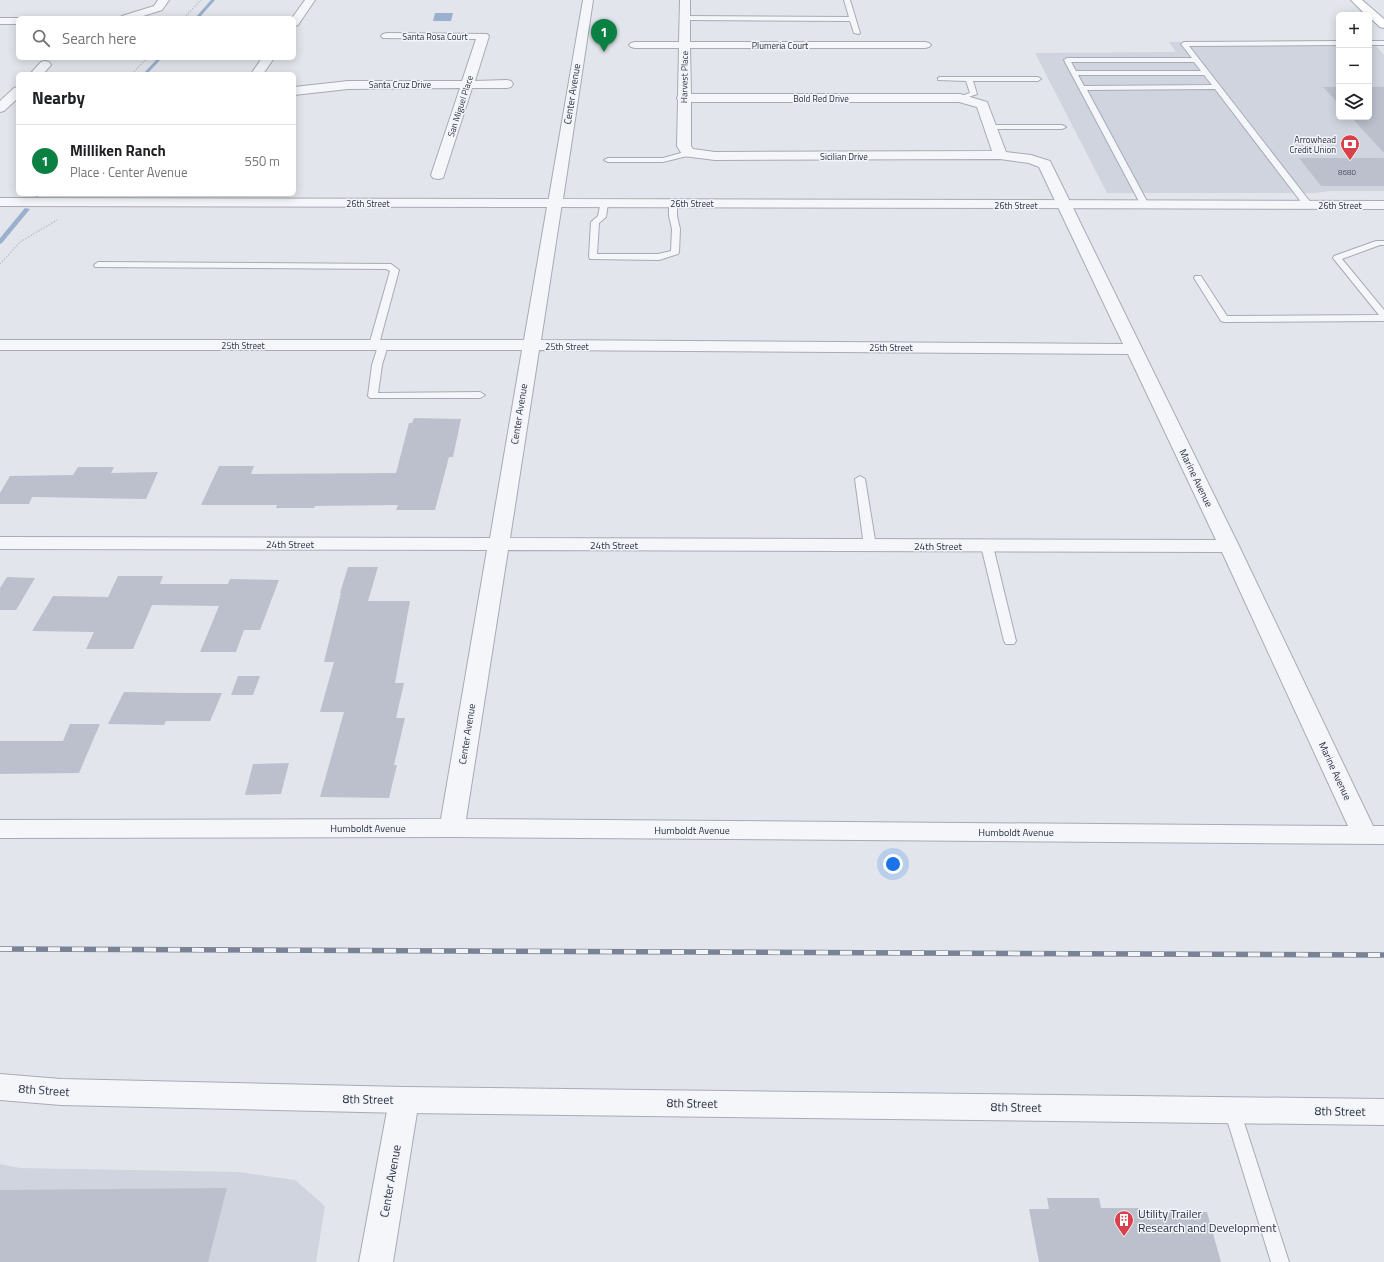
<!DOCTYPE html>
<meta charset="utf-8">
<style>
:root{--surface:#fff;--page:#f6f6f6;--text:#202124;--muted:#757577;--line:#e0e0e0;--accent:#0b8043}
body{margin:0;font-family:"Titillium Web",sans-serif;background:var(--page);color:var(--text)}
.controls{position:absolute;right:12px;top:12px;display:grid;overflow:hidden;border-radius:6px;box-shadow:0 2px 10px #0003}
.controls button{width:36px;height:36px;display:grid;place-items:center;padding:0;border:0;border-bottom:1px solid var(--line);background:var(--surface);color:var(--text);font:20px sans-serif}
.you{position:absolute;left:893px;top:864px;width:14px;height:14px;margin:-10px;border:3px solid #fff;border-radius:50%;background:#1a73e8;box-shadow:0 0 0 6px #1a73e833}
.badge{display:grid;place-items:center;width:26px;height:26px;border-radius:50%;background:var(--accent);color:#fff;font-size:13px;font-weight:700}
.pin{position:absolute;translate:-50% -33px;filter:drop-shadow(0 1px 2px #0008)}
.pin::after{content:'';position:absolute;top:21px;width:14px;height:12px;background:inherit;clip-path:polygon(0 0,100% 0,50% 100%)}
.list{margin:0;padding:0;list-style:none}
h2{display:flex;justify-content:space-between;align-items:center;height:52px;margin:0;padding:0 16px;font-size:17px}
h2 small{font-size:13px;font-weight:400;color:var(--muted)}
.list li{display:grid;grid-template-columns:26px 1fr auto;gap:12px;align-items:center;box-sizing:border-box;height:72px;padding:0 16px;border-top:1px solid var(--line)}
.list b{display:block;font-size:15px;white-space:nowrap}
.list p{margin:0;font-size:13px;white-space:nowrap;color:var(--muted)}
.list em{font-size:13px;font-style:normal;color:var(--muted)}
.icon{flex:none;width:22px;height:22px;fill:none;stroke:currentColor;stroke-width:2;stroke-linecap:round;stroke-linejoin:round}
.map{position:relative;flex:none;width:1384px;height:1262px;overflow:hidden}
.search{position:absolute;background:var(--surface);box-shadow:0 2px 10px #0003;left:16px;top:16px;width:280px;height:44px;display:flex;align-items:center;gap:10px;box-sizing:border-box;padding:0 14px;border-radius:6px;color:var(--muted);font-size:15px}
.panel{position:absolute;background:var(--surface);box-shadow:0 2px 10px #0003;left:16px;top:72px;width:280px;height:124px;border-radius:6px}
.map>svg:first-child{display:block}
</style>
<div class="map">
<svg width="1384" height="1262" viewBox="0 0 1384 1262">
<rect width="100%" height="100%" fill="#e2e5eb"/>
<g fill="#d0d4de">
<path d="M1339 40V117H1369V40H1371L1384 55V191H1330L1314 193H1107L1035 53 1176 52 1169 42Z"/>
<path d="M0 1164 20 1168 239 1172 295 1180 325 1206 316 1262H0Z"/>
</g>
<path fill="#9bafce" d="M435 13H453L451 21H433Z"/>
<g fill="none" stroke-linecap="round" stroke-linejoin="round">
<g fill="#9bafce" fill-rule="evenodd">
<path d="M211 0H215L199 18H195Z"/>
<path d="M158 58H162L147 74H143Z"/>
<path d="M35 194H41L37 197 35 196Z"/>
<path d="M25 208 30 209 2 243 0 244V238Z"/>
</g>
</g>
<g fill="#bcc0cc">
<path d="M1323 87H1339V104Z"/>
<path d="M1369 87H1384V153L1351 117H1369Z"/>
<path d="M1299 158H1384V186H1321Z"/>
<path d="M414 418 461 419 453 457H449L435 510H396L398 505 315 506 314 508H276L277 505H201L219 466H254L251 474 396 473 409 423H412Z"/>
<path d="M78 467H114L111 473 158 472 146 499 32 497 29 504H0V493L10 476 73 475Z"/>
<path d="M348 567H378L368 601H410L395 683H404L396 718H405L394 765H397L389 798 320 797 344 712H320L334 662H324L341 593H340Z"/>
<path d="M118 576H163L160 584H228L230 579 279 580 260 630H244L236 652H200L219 606 152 605 133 649H86L94 632 32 631 53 596 108 597Z"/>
<path d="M7 577 35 578 16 610H0V588Z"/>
<path d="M238 676H260L253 695H231Z"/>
<path d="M124 692 186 693H222L210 721H166L164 725 108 724Z"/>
<path d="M70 724H100L79 773 0 774V741H63Z"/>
<path d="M289 763 281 794 245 795 253 764Z"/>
<path d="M227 1188 208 1262H0V1190Z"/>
<path d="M1047 1198H1099L1101 1208H1140V1212H1207L1221 1262H1039L1029 1209H1049Z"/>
</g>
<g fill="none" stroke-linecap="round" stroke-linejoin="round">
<defs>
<g id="service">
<path d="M844 0H850L860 33 859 34 854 33 850 21 686 20 683 18 686 16 849 17Z"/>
<path d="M1339 41V45L1189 46 1311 203V207H1305L1215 89 1087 90 1149 205 1148 207H1142L1064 60 1067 58H1192L1181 44 1184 42ZM1071 62H1194L1201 71H1076ZM1078 75H1204L1212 85 1084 86Z"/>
<rect x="1369" y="41" width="15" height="4"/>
<path d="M940 77H1038L1041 79 1038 81H973L977 94 960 100 958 99V97L970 93 966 81 938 80V78Z"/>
<path d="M988 125H1062L1066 127 1062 129H991L987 127Z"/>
<path d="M688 151H691V155L663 162H608L604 160 608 158H663Z"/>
<path d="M601 201H604L608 203 606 217 599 223 597 254H658L671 251 672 229 669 216V203L673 201 677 203V216L680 229 679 252 678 254 659 260 590 259 589 257 591 222 598 216Z"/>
<path d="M1376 241H1384V245H1380L1342 259 1384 310V321L1224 322 1221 321 1194 278 1195 276H1201L1227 316 1379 315 1333 258 1334 256Z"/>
<path d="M98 262 391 264 399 270 379 344 383 342 388 345 382 365 378 393 480 392 485 395 480 398H370L368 396 372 365 378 346 374 348 369 345 390 271 386 269 95 267 94 265Z"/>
<path d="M860 476 865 479 876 546 870 549 864 546 855 479Z"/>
<path d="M987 543 993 546 1016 641 1014 644H1006L1004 641 981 546Z"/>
<path d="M1232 1103 1238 1105 1240 1110 1289 1262H1271L1224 1110 1226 1105Z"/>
</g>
<g id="minor">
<path d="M158 0H169L162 10 137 18H120L122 16 154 6Z"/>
<path d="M305 0H315L298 25 294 26V18H292Z"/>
<path d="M680 0H690V42H925L929 43 931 45 929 47 925 48H690L691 94H960L987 102 1006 152 1031 155 1050 161 1239 546 1373 826H1384V844L452 837 0 838V820L441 819 487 550 0 549V537L490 538 522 350H0V340H524L547 207 0 206V198L555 199 560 200 562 203 541 340 1123 344 1039 167 1029 163 1000 159 715 160 683 156 677 146 678 100 677 98 678 96 679 48H635L631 47 629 45 631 43 635 42H679ZM691 102H959L977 107 992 151 715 152 693 149 691 146ZM539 350 1128 354 1216 540 510 538ZM508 550 1222 552 1348 826 466 819Z"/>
<path d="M0 18H19H18V24H0Z"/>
<path d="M387 33 487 34 489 36 475 81 507 80 511 81 513 84 511 87 507 88H472L443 178 438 179 433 178 431 175 460 88 348 89 294 95V87L348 81H462L476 39 383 38 381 36 383 34Z"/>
<path d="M262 58H274L263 74H251Z"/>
<path d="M45 61 49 62 51 65 43 74H30L41 62Z"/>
<path d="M18 87V98L4 111 0 112V101L14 88Z"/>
<path d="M404 1087 415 1091 419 1100 393 1262H359L389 1100 393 1091Z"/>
</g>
<g id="tertiary">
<path d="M583 0H593L563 199 1384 201V209L555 207 550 206 548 203Z"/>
<path d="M0 1074 61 1079 404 1087 1384 1099V1125L404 1113 61 1105 0 1100Z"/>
</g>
<path id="primary" d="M1351 0H1362L1384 19V28L1380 27 1369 17V15H1366Z"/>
</defs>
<use href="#service" stroke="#a7abb6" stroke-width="2"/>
<use href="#minor" stroke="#a7abb6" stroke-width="2"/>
<use href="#tertiary" stroke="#a7abb6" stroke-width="2"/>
<use href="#primary" stroke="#a1a8b8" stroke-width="2"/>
<g stroke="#c0c3ca" stroke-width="1.5" stroke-dasharray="1.5 1.5" stroke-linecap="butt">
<path d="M184 18 201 0"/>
<path d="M132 74 147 58"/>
<path d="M0 264 20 242 57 220"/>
</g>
<use href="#service" fill="#f5f6f9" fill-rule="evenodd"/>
<use href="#minor" fill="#f5f6f9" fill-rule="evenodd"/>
<use href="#tertiary" fill="#f5f6f9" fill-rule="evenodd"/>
<use href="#primary" fill="#fff" fill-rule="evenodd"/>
<defs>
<path id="rail" d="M0 949 1384 955"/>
</defs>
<use href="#rail" stroke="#7a8396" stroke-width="5.5"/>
<use href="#rail" stroke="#f2f4f8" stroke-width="4" stroke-dasharray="12" stroke-linecap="butt"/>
</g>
<defs>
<symbol id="bank-pin" viewBox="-11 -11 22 30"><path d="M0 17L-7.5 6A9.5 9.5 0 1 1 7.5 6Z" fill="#d8404a" stroke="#f2f4f8"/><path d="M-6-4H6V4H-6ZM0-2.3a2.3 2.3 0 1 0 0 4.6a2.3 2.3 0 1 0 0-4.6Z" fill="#fff"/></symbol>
<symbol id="building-pin" viewBox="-11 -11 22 30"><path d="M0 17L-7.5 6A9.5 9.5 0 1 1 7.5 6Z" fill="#d8404a" stroke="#f2f4f8"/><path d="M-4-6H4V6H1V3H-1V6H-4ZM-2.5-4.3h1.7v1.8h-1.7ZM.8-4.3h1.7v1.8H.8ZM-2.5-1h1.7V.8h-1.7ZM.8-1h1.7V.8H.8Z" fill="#fff"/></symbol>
</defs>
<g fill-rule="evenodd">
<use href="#bank-pin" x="1339" y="133" width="22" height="30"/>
<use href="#building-pin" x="1113" y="1209" width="22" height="30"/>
</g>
<g text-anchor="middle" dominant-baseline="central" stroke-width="3" stroke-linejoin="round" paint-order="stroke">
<g font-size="8" fill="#4e5567">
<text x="1347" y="172">8680</text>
</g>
<g font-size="9" fill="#293145" stroke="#f2f4f8">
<text x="435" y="36">Santa Rosa Court</text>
<text x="780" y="45">Plumeria Court</text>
<text transform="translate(684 77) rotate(-89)">Harvest Place</text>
<text x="400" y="84">Santa Cruz Drive</text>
<text x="821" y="98">Bold Red Drive</text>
<text transform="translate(460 106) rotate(-72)">San Miguel Place</text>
<text x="844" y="156">Sicilian Drive</text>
<text x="368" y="203">26th Street</text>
<text x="692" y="203">26th Street</text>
<text x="1016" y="205">26th Street</text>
<text x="1340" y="205">26th Street</text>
<text x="243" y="345">25th Street</text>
<text x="567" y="346">25th Street</text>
<text x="891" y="347">25th Street</text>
</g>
<g font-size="9" fill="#293145" stroke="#f2f4f8" text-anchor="end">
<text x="1336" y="139">Arrowhead<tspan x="1336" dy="10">Credit Union</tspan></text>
</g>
<g font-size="10" fill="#293145" stroke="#f2f4f8">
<text transform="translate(572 94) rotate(-81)">Center Avenue</text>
<text transform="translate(519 414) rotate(-81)">Center Avenue</text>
<text transform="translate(1196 478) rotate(64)">Marine Avenue</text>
<text x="290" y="544">24th Street</text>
<text x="614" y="545">24th Street</text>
<text x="938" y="546">24th Street</text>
<text transform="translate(467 734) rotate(-81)">Center Avenue</text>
<text transform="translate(1335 771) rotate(65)">Marine Avenue</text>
<text x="368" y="828">Humboldt Avenue</text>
<text x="692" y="830">Humboldt Avenue</text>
<text x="1016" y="832">Humboldt Avenue</text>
</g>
<g font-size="12" fill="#293145" stroke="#f2f4f8">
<text transform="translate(44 1090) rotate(4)">8th Street</text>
<text transform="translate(368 1099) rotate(1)">8th Street</text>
<text transform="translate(692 1103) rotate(1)">8th Street</text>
<text transform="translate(1016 1107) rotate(1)">8th Street</text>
<text transform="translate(1340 1111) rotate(1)">8th Street</text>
<text transform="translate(390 1181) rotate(-80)">Center Avenue</text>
</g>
<g font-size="12" fill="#293145" stroke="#f2f4f8" text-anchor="start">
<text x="1138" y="1213">Utility Trailer<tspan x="1138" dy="14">Research and Development</tspan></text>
</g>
</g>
</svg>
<div class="controls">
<button>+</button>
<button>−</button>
<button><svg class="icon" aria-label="layers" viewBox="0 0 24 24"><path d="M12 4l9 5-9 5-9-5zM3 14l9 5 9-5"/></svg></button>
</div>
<div class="you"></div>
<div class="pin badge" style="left:604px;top:52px">1</div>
<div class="search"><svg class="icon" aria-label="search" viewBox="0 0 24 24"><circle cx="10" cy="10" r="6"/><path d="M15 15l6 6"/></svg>Search here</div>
<section class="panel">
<h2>Nearby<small></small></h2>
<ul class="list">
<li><span class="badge">1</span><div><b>Milliken Ranch</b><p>Place · Center Avenue</p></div><em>550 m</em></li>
</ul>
</section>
</div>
